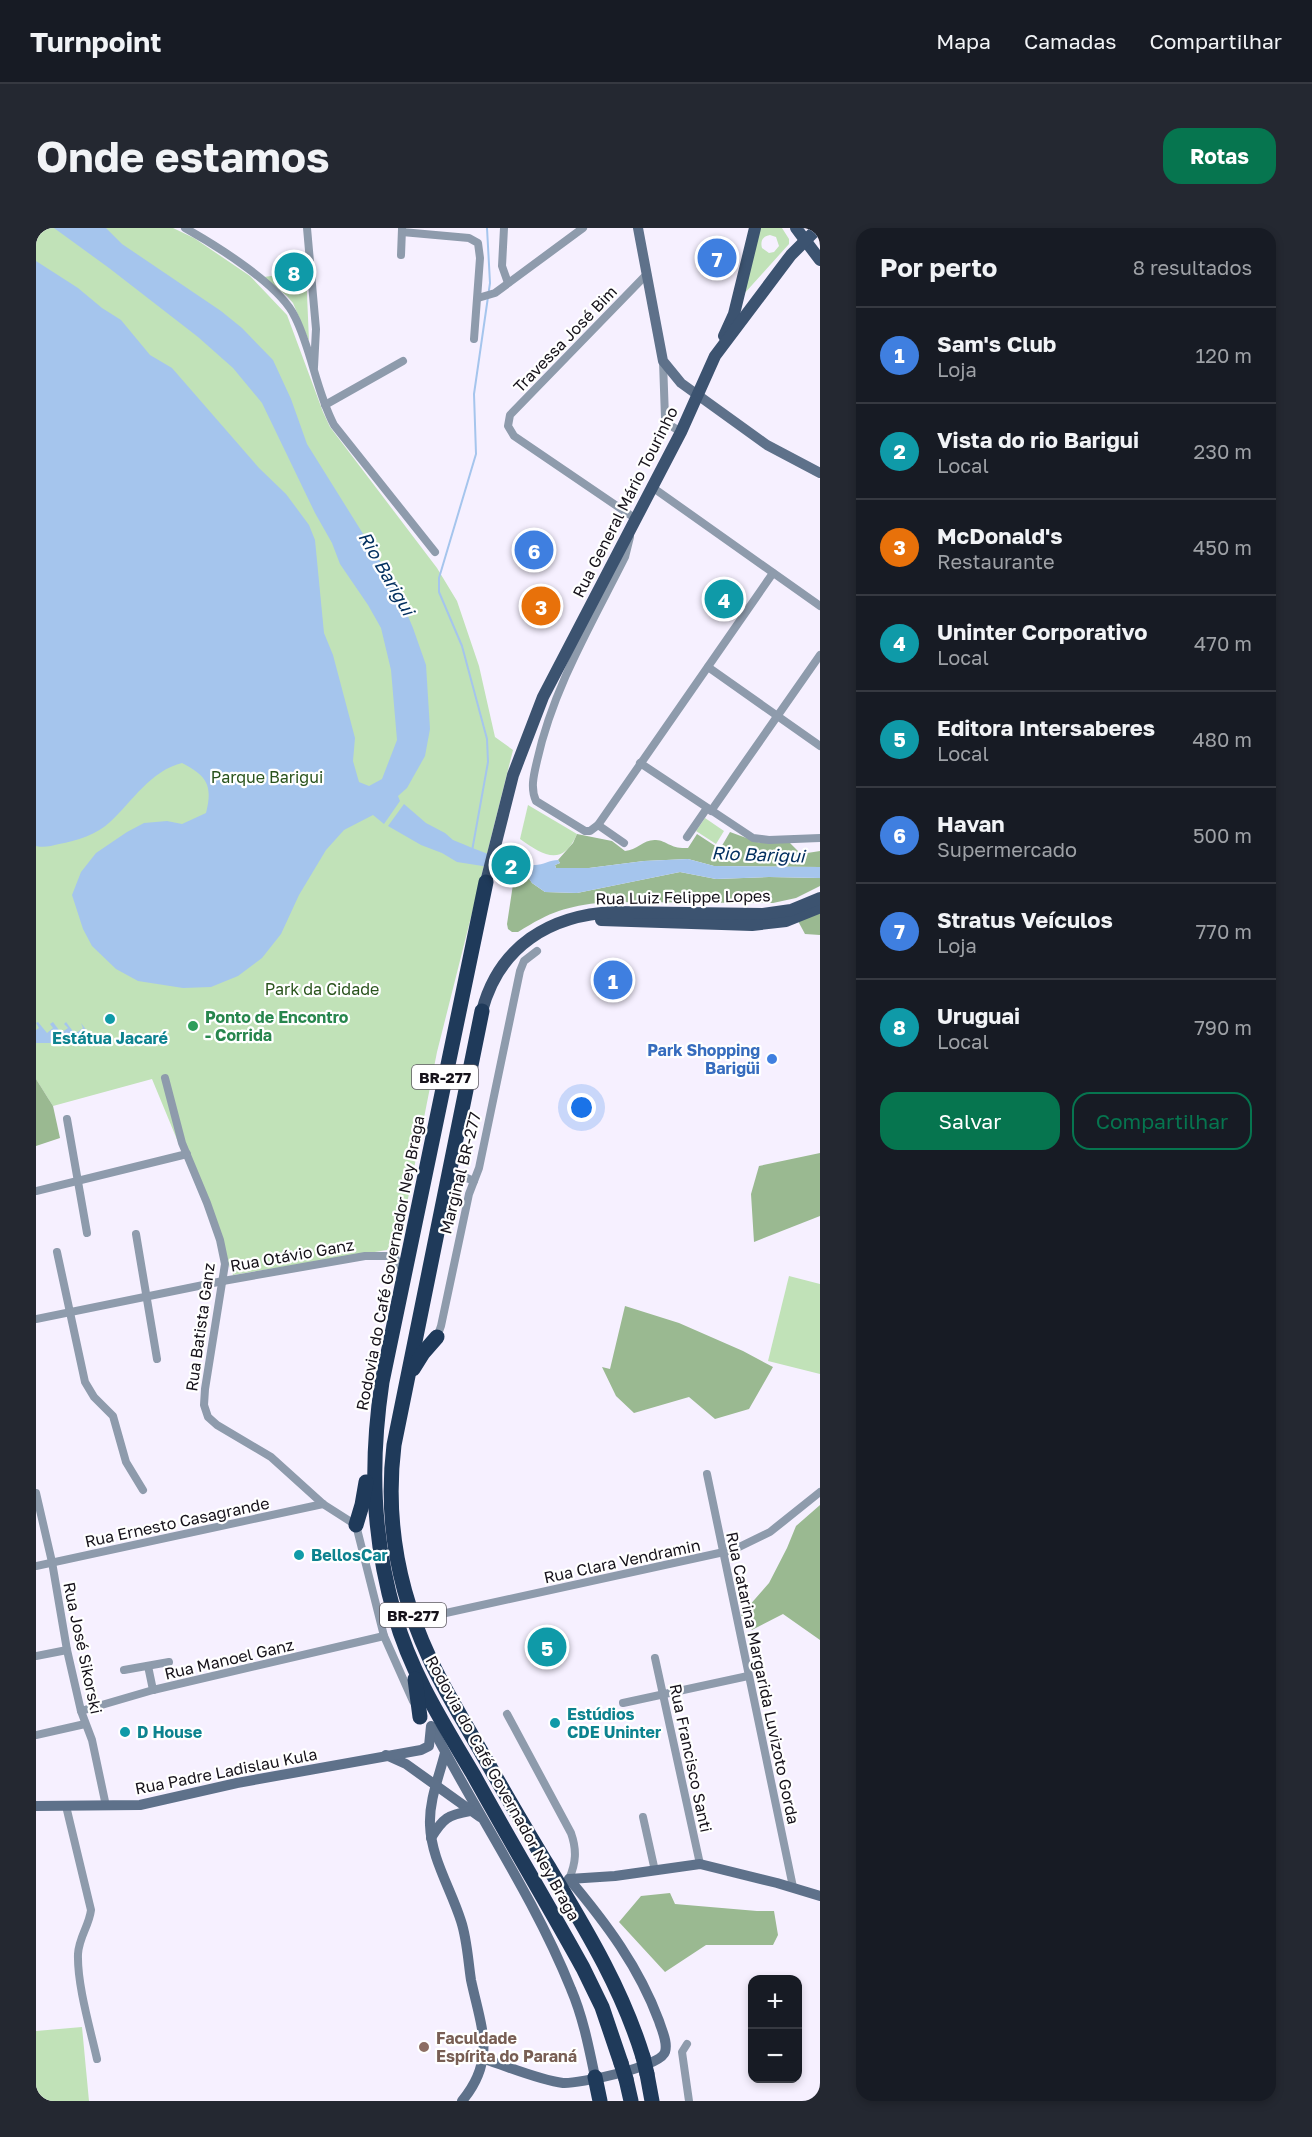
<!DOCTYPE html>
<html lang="pt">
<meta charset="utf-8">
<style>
:root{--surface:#171b24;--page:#242831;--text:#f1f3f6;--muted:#9ea1a6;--line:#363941;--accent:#06754f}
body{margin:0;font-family:"Golos Text",sans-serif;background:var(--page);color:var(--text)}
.controls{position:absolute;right:18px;bottom:18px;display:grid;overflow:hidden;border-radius:12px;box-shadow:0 3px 9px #0003}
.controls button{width:54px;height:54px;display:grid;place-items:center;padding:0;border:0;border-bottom:2px solid var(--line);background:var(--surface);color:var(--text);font:30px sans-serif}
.you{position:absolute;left:546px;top:880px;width:21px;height:21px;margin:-15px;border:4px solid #fff;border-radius:50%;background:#1a73e8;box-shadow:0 0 0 9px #1a73e833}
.badge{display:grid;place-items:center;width:39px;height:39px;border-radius:50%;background:var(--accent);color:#fff;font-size:20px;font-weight:700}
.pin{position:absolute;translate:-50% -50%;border:3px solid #fff;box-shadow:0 2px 6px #0006}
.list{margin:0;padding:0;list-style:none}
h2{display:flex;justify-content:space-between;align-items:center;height:78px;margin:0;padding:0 24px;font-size:26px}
h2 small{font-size:20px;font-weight:400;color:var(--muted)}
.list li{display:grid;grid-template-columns:39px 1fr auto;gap:18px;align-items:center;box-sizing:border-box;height:96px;padding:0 24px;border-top:2px solid var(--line)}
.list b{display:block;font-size:22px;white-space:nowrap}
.list p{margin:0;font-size:20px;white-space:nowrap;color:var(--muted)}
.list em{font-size:20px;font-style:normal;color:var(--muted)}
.actions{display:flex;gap:12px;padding:18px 24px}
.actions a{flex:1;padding:14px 0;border:2px solid var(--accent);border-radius:18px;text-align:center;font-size:21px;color:var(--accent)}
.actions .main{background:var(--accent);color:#fff}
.map{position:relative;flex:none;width:784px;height:1873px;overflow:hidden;border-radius:18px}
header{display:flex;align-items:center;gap:36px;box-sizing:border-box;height:84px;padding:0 30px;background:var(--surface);border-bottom:2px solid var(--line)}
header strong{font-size:28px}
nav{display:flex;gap:33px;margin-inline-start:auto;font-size:21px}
.intro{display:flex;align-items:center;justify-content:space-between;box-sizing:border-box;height:144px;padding:0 36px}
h1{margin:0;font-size:42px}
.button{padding:15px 27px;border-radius:18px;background:var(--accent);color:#fff;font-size:21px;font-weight:700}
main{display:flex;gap:36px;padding:0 36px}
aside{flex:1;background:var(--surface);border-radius:18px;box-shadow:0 3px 9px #0003}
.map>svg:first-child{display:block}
</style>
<header>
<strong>Turnpoint</strong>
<nav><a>Mapa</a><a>Camadas</a><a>Compartilhar</a></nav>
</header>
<div class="intro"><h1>Onde estamos</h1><a class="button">Rotas</a></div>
<main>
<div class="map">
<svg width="784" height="1873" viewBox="0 0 784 1873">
<rect width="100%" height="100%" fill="#f6f0ff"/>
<g fill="#c1e2b8" fill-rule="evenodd">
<path d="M0 0H137L158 10 214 48 251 87 287 184 294 199 401 340 421 373 443 438 459 509 477 522 401 824 368 991 351 1022 197 1047 116 851 17 878 0 851Z"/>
<path d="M723 0H746L753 11V16L707 67ZM734 7 740 9 743 18 738 24 733 25 726 20C724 13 727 8 734 7Z"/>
<path d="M270 43 273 113 257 75 251 68 228 49Z"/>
<path d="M492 577 541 606C526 640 507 627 484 611Z"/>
<path d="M669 590 688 603 680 616 660 603Z"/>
<path d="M753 1048 784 1056V1146L732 1133Z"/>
<path d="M46 1799 53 1873H0V1803Z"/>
</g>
<g fill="#9ab991">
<path d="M694 604 724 615H754L765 626 784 623V639L678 638 652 631 608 633 553 640H520L519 637 524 635 522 632 537 615 541 606 576 613 589 623C601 622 608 611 620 612 632 613 634 621 652 620L661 606 684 621Z"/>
<path d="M479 643 492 649 496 655 509 664 541 665 644 644 680 651 733 649 784 650V658L760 670 737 675 569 674C528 679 516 683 482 704H476L472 701 471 696Z"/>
<path d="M784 684V707L769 706 762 693Z"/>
<path d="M0 851 17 878 24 910 0 918Z"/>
<path d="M784 925V988L718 1014 715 966 723 938Z"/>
<path d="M589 1078 643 1095 707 1123 737 1139 713 1181 679 1191 653 1169 598 1185 580 1168 566 1139 574 1141Z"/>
<path d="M784 1277V1412L747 1386 716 1402 705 1387 733 1355 751 1320 760 1298Z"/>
<path d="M634 1665 639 1676 721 1683H738L742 1707 737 1717H670L629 1744 583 1694 605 1668Z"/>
</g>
<g fill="#a5c5ed">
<path d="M18 0H70L86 16 185 83 206 100 237 132 255 171 271 216 359 357 377 400 390 437 394 501 389 528 371 560 362 568 364 573 348 596 337 587 308 602 290 622 263 667 245 706 226 730 202 748 175 759 147 760 102 753 80 741 56 718 47 701 36 667 45 644 60 625 91 604 108 595 131 593 146 596 170 585C177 557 171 548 146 535 114 543 97 573 74 594 62 606 40 613 23 616 15 618 8 620 0 618V33L42 60 66 80 85 92 114 127 136 140 223 240 250 266 273 297 279 312 288 405 297 427 319 510 317 533 323 554 333 558 346 551 361 512 355 442 345 400 332 377 304 336 296 315 279 285 226 175 197 140 162 109 73 40Z"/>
<path d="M368 576 390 595 409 605 417 612C437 620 479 639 499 637 507 637 514 632 522 632L524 635 519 637 520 640H553L608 633 652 631 678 638 784 639V650L733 649 680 651 644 644 541 665 509 664 496 655 492 649 479 643 421 634 406 625 385 617 352 598Z"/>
<path d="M2 794 11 805 17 800 14 796 17 794 25 805 32 800 28 796 30 794 39 806 47 800 45 795 60 815H0V802L3 800 0 795Z"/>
</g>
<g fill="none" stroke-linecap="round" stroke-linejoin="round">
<path stroke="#a5c5ed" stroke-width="2" d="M436 623 452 534 451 511 426 418 403 364V350L440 226 438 166 454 55 451 0"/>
<g stroke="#8e9bac" stroke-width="8">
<path d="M149 0C181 18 244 57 259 89 276 123 280 163 298 197L399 324"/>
<path d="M271 0 280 101 278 139"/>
<path d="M468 0 466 38 472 55"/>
<path d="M366 4 433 10 442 15 444 30 438 111"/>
<path d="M365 27 366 1"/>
<path d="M442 70 459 65 547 0"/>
<path d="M627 133 629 190 632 196 645 204"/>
<path d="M289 177 367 133"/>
<path d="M616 259 784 378"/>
<path d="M600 291 478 208 472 198 474 187 611 46"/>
<path d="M594 309 589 329C556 395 517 460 501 533 498 546 494 560 500 573L549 603H554L562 597 737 345"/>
<path d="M672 439 784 518"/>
<path d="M604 535 717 610 733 612 784 610"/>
<path d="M675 583 784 427"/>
<path d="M562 597 588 615"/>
<path d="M651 609 671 580"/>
<path d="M129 850 146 915 171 975 184 1012 189 1036 169 1161 168 1177 172 1189 181 1197 235 1229 287 1276 320 1297 348 1408 377 1473"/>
<path d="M31 891 51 1005"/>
<path d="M414 943 438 953"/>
<path d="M0 963 151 926"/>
<path d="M100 1006 121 1131"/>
<path d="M21 1024 49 1154 58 1169 77 1188 90 1234 107 1262"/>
<path d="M0 1091 187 1053 329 1028H356L360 1031 368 1044"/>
<path d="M401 1109 405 1098 433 966 443 940 484 743 488 733 501 723"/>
<path d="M671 1246 757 1659"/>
<path d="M0 1265 16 1334 31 1422 45 1483 56 1512 70 1578"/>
<path d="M0 1338 287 1276"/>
<path d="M378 1392 697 1322 734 1304 784 1264"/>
<path d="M0 1428 31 1422"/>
<path d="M619 1430 664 1636"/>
<path d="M112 1438 117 1462"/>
<path d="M88 1442 133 1434"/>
<path d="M587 1475 712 1448"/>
<path d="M45 1483 117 1462 348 1408"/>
<path d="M471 1486 535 1605C541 1622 540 1635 533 1651"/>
<path d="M0 1507 49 1496"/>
<path d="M30 1578 55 1682C53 1698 43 1709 42 1726 41 1756 54 1800 61 1831"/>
<path d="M607 1589 619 1643"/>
<path d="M651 1816 646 1824 653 1873"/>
</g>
<g stroke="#5e718a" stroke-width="10">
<path d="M602 0 627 133 645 155 731 217 784 245"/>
<path d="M397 1501C442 1588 498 1669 535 1761 547 1789 553 1820 559 1849"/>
<path d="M409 1525C403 1549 393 1572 394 1597 395 1630 415 1661 425 1693 431 1711 432 1732 435 1752 445 1799 461 1831 426 1873"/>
<path d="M350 1527 370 1536 444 1589"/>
<path d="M0 1578 104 1577 201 1555 385 1522 393 1518 395 1498"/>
<path d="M395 1610C407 1590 412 1587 434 1583"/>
<path d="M533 1651 579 1648 664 1636 741 1655 784 1668"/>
<path d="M448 1831C471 1838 503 1852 527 1855 542 1856 625 1839 629 1824 632 1814 626 1803 623 1793 603 1739 570 1695 533 1651"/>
</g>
<g stroke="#3c5370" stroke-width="12">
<path d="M760 0 784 32"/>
<path d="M688 108 698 86 719 0"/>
<path d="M450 654 477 547 507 469 645 204 679 128 755 27 782 0"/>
<path d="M565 692 716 697 750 693 782 680"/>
<path d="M446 783C463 718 514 687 578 684L727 686 755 682 784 670"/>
</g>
<g stroke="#1f3a5a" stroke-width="15">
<path d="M450 654 346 1154C334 1235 336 1308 359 1388 375 1445 407 1495 437 1546 473 1611 511 1675 547 1740L566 1779 585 1835"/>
<path d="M446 783 358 1217C349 1290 362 1362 393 1429 406 1458 423 1485 439 1513 463 1555 487 1597 512 1638 549 1700 586 1760 607 1829"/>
<path d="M377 1141 387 1125 401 1109"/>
<path d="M320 1297 326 1277 330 1254"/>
<path d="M379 1451 384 1489"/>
<path d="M611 1846 616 1873"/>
<path d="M559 1849 564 1873"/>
<path d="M590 1851 595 1873"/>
</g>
<g stroke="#1f3a5a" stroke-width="15">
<path d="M607 1829 611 1846"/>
<path d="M585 1835 590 1851"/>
</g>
</g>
<g fill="#0f9aa8" stroke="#fff" stroke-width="2">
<circle cx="74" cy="791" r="6"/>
<circle cx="263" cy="1327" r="6"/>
<circle cx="519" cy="1495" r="6"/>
<circle cx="89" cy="1504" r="6"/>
</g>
<circle fill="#2e9e5b" stroke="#fff" stroke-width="2" cx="157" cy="798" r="6"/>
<circle fill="#3f7fe0" stroke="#fff" stroke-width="2" cx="736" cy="831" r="6"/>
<circle fill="#8d6e63" stroke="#fff" stroke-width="2" cx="388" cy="1819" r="6"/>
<g text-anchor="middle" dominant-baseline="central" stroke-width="4.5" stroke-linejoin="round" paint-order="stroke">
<g fill="#fff" stroke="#5c595f" stroke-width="1.5">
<rect x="376" y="837" width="66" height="24" rx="4.5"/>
<rect x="344" y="1375" width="66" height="24" rx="4.5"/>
</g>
<g font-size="15" font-weight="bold" fill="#16121a">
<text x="409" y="849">BR-277</text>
<text x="377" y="1387">BR-277</text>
</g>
<g font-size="16" fill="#16121a" stroke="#fff">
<text transform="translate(529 111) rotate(-46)">Travessa José Bim</text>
<text transform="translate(589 274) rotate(-63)">Rua General Mário Tourinho</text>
<text transform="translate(647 669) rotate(-1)">Rua Luiz Felippe Lopes</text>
<text transform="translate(424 945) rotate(-76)">Marginal BR-277</text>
<text transform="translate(256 1027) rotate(-10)">Rua Otávio Ganz</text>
<text transform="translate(354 1035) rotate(-79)">Rodovia do Café Governador Ney Braga</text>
<text transform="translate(164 1099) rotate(-82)">Rua Batista Ganz</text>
<text transform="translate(141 1294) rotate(-12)">Rua Ernesto Casagrande</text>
<text transform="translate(586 1333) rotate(-12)">Rua Clara Vendramin</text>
<text transform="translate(47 1420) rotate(78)">Rua José Sikorski</text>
<text transform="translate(193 1431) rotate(-13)">Rua Manoel Ganz</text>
<text transform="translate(727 1450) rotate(78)">Rua Catarina Margarida Luvizoto Gorda</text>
<text transform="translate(655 1530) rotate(78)">Rua Francisco Santi</text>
<text transform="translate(190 1543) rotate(-11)">Rua Padre Ladislau Kula</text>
<text transform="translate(467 1560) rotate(61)">Rodovia do Café Governador Ney Braga</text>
</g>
<g font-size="16" fill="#29531c" stroke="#fff">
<text x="231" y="549">Parque Barigui</text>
<text x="286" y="761">Park da Cidade</text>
</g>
<g font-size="16" font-weight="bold" fill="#27864d" stroke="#fff" text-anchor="start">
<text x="169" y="789">Ponto de Encontro<tspan x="169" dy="18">- Corrida</tspan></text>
</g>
<g font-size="16" font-weight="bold" fill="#0d838f" stroke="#fff" text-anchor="start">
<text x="74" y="810" text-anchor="middle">Estátua Jacaré</text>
<text x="275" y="1327">BellosCar</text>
<text x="531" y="1486">Estúdios<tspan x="531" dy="18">CDE Uninter</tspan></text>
<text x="101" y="1504">D House</text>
</g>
<g font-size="16" font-weight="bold" fill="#366cbe" stroke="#fff" text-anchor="end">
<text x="724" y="822">Park Shopping<tspan x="724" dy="18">Barigüi</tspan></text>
</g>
<g font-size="16" font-weight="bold" fill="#785e54" stroke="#fff" text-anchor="start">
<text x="400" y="1810">Faculdade<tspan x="400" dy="18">Espírita do Paraná</tspan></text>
</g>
<g font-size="18" font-style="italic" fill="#043161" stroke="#fff">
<text transform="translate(351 345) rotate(60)">Rio Barigui</text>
<text transform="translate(722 626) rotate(2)">Rio Barigui</text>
</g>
</g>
</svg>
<div class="controls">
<button>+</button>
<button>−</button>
</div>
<div class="you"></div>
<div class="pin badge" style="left:577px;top:752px;background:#3f7fe0">1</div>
<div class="pin badge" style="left:475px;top:637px;background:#0f9aa8">2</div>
<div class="pin badge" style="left:505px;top:378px;background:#e8710a">3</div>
<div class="pin badge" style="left:688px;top:371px;background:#0f9aa8">4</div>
<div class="pin badge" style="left:511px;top:1419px;background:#0f9aa8">5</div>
<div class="pin badge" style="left:498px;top:322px;background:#3f7fe0">6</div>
<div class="pin badge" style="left:681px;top:30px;background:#3f7fe0">7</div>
<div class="pin badge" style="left:258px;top:44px;background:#0f9aa8">8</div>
</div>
<aside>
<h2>Por perto<small>8 resultados</small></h2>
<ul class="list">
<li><span class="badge" style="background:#3f7fe0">1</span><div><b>Sam's Club</b><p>Loja</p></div><em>120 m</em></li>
<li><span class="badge" style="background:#0f9aa8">2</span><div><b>Vista do rio Barigui</b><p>Local</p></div><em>230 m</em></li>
<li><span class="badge" style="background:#e8710a">3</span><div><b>McDonald's</b><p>Restaurante</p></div><em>450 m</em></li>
<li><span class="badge" style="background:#0f9aa8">4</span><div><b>Uninter Corporativo</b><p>Local</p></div><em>470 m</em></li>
<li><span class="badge" style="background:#0f9aa8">5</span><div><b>Editora Intersaberes</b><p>Local</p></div><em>480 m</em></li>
<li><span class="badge" style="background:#3f7fe0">6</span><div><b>Havan</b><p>Supermercado</p></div><em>500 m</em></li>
<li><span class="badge" style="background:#3f7fe0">7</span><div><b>Stratus Veículos</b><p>Loja</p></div><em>770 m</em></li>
<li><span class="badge" style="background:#0f9aa8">8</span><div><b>Uruguai</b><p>Local</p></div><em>790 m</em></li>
</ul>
<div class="actions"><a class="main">Salvar</a><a>Compartilhar</a></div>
</aside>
</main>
